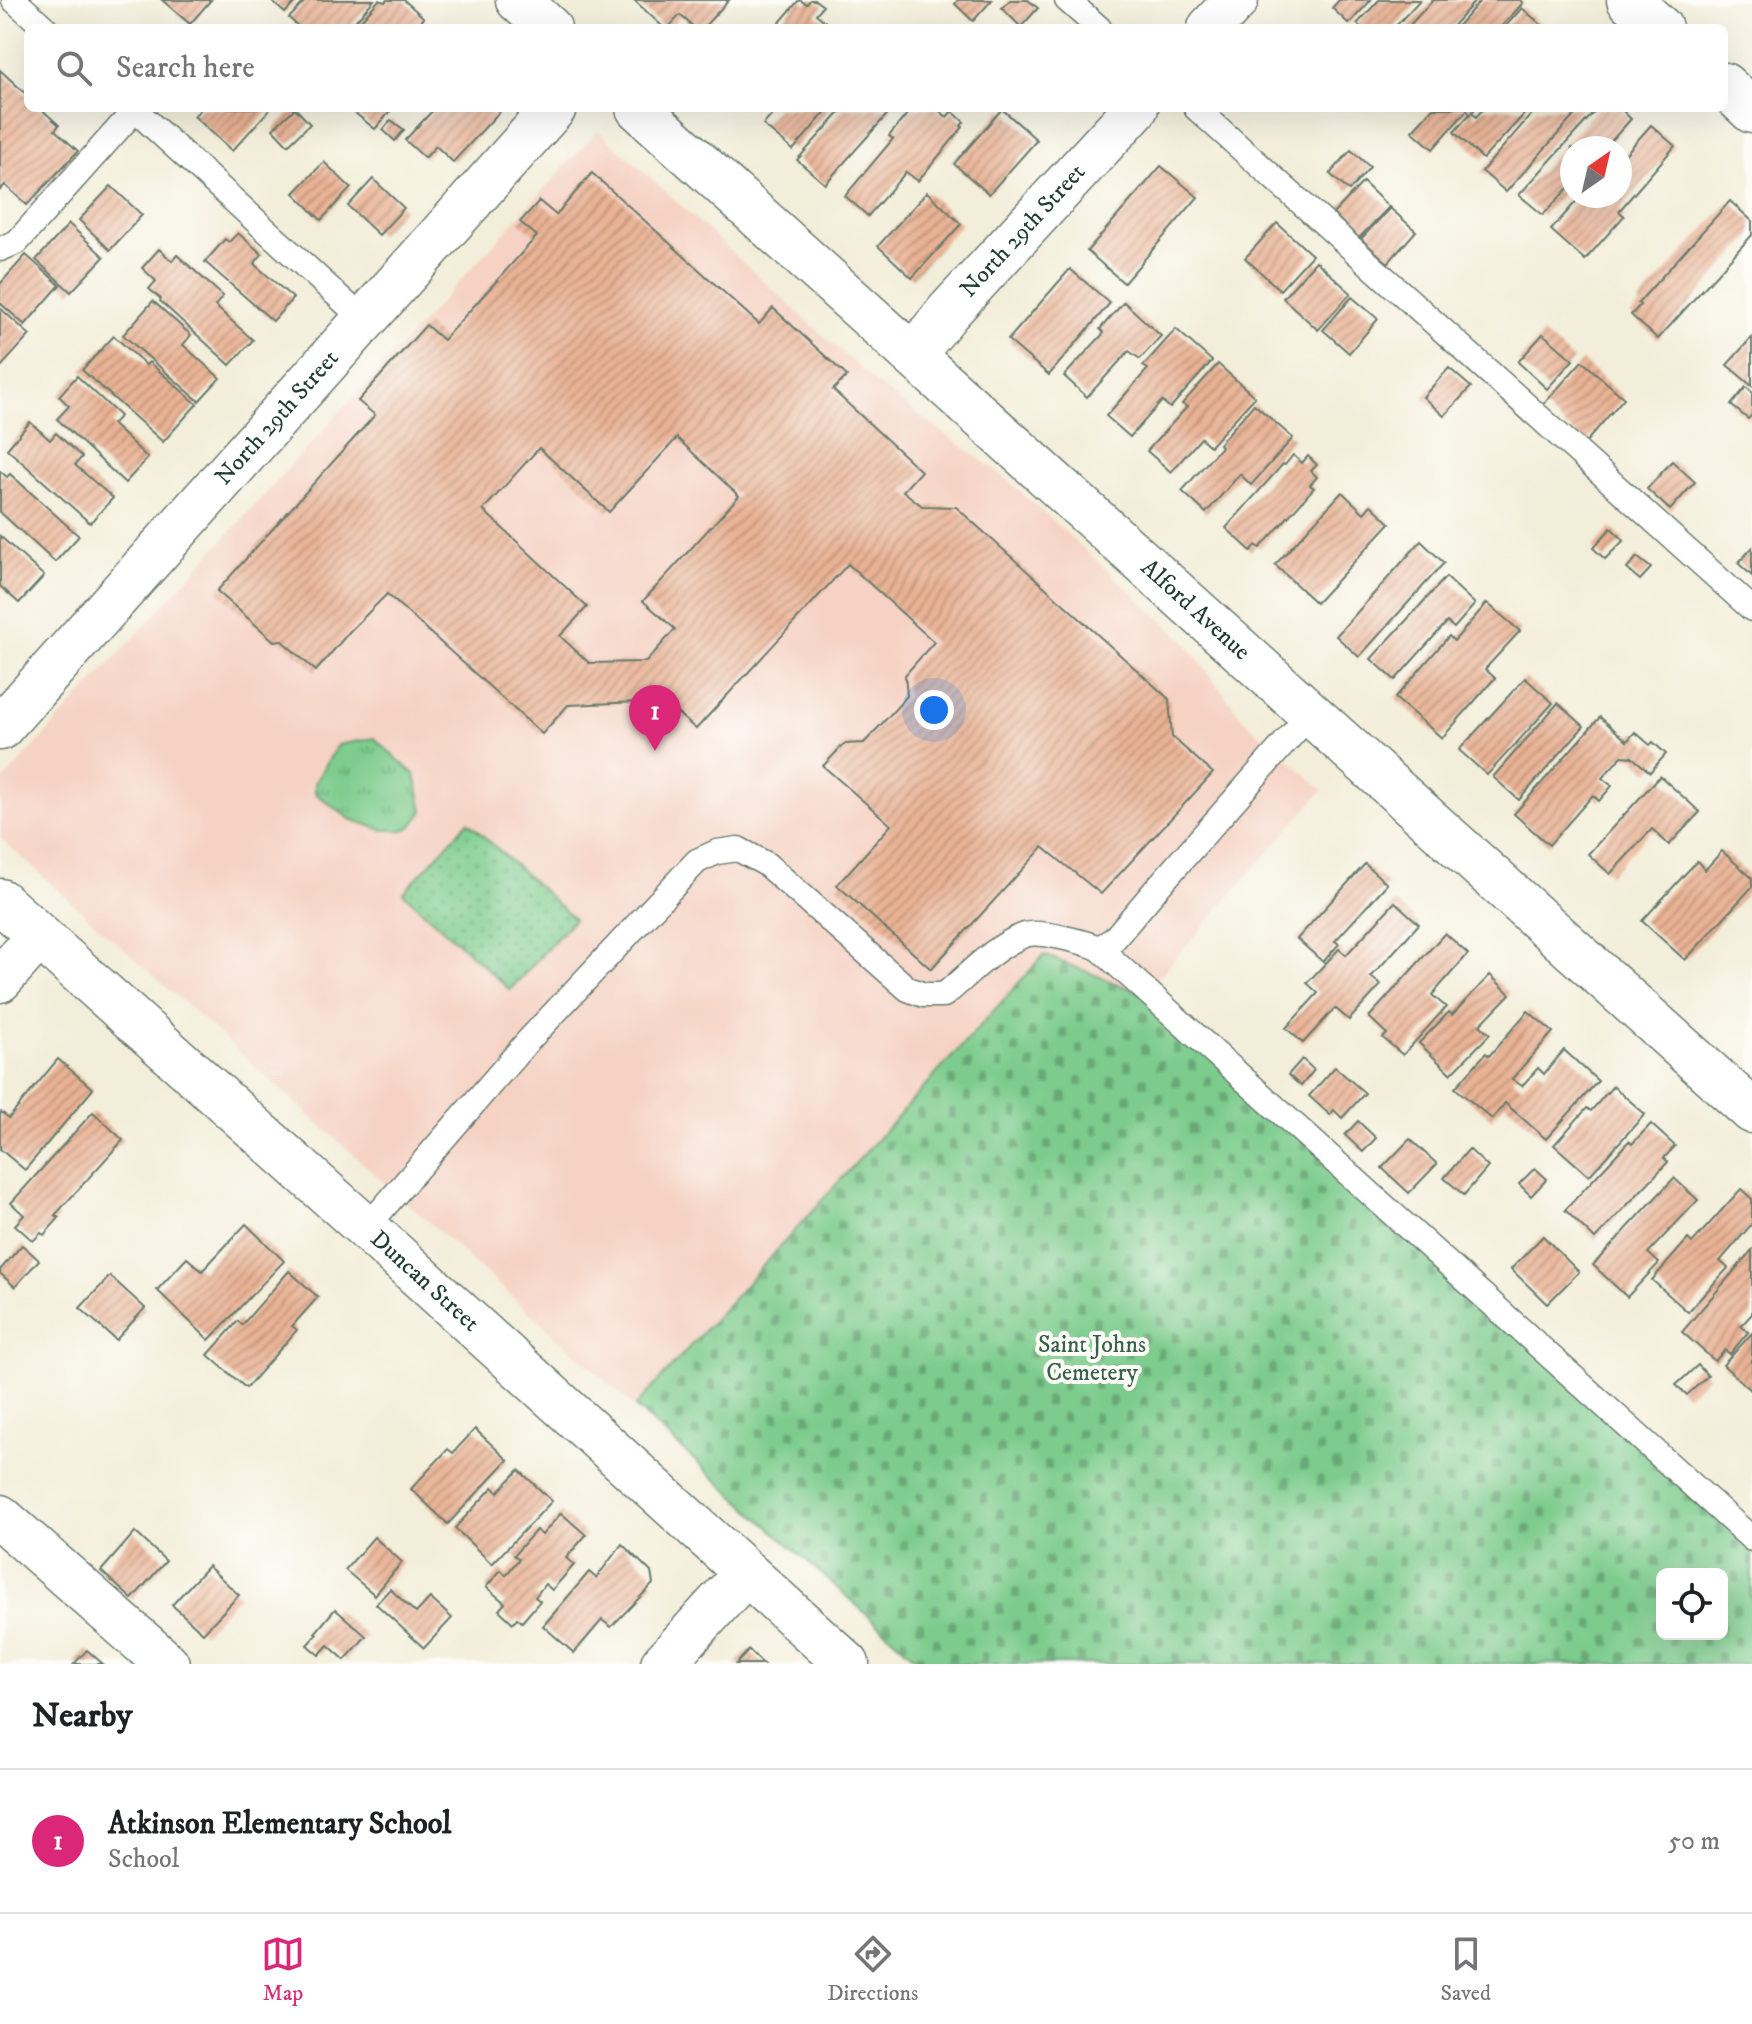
<!DOCTYPE html>
<style>
:root{--surface:#fff;--page:#f2f2f2;--text:#202124;--muted:#757577;--line:#e0e0e0;--accent:#db2777}
body{margin:0;font-family:"IM FELL DW Pica",serif;background:var(--page);color:var(--text)}
.controls{position:absolute;right:24px;bottom:24px;display:grid;overflow:hidden;border-radius:12px;box-shadow:0 8px 32px #0002}
.controls button{width:72px;height:72px;display:grid;place-items:center;padding:0;border:0;border-bottom:2px solid var(--line);background:var(--surface);color:var(--text);font:40px sans-serif}
.compass{position:absolute;left:1560px;top:136px;width:72px;height:72px;border-radius:50%;background:var(--surface);box-shadow:0 8px 32px #0002;rotate:34deg}
.you{position:absolute;left:934px;top:710px;width:28px;height:28px;margin:-20px;border:6px solid #fff;border-radius:50%;background:#1a73e8;box-shadow:0 0 0 12px #1a73e833}
.badge{display:grid;place-items:center;width:52px;height:52px;border-radius:50%;background:var(--accent);color:#fff;font-size:26px;font-weight:700}
.pin{position:absolute;translate:-50% -66px;filter:drop-shadow(0 2px 4px #0008)}
.pin::after{content:'';position:absolute;top:42px;width:28px;height:24px;background:inherit;clip-path:polygon(0 0,100% 0,50% 100%)}
.list{margin:0;padding:0;list-style:none}
h2{display:flex;justify-content:space-between;align-items:center;height:104px;margin:0;padding:0 32px;font-size:34px}
h2 small{font-size:26px;font-weight:400;color:var(--muted)}
.list li{display:grid;grid-template-columns:52px 1fr auto;gap:24px;align-items:center;box-sizing:border-box;height:144px;padding:0 32px;border-top:2px solid var(--line)}
.list b{display:block;font-size:30px;white-space:nowrap}
.list p{margin:0;font-size:26px;white-space:nowrap;color:var(--muted)}
.list em{font-size:26px;font-style:normal;color:var(--muted)}
.icon{flex:none;width:44px;height:44px;fill:none;stroke:currentColor;stroke-width:2;stroke-linecap:round;stroke-linejoin:round}
.map{position:relative;flex:none;width:1752px;height:1664px;overflow:hidden}
.search{position:absolute;background:var(--surface);box-shadow:0 8px 32px #0002;left:24px;right:24px;top:24px;height:88px;display:flex;align-items:center;gap:20px;box-sizing:border-box;padding:0 28px;border-radius:12px;color:var(--muted);font-size:30px}
.sheet{height:248px;background:var(--surface)}
nav{display:flex;justify-content:space-around;align-items:center;box-sizing:border-box;height:112px;border-top:2px solid var(--line);background:var(--surface);font-size:22px;color:var(--muted)}
nav a{display:grid;justify-items:center;gap:4px}
nav .on{color:var(--accent)}
.map>svg:first-child{display:block}
</style>
<div class="map">
<svg width="1752" height="1664" viewBox="0 0 1752 1664">
<defs>
<pattern id="grass-dots" width="8" height="8" patternUnits="userSpaceOnUse" patternTransform="scale(2)"><rect width="8" height="8" fill="#7dcc8d"/><path d="M2 2h.1M6 6h.1" fill="none" stroke="#66a774" stroke-width="1.8" stroke-linecap="round"/></pattern>
<pattern id="cemetery-stones" width="16" height="16" patternUnits="userSpaceOnUse" patternTransform="scale(2)"><rect width="16" height="16" fill="#7dcc8d"/><path d="M2 7V4a2 2 0 0 1 4 0v3zM10 15v-3a2 2 0 0 1 4 0v3z" fill="#66a774"/></pattern>
<pattern id="park-tufts" width="24" height="20" patternUnits="userSpaceOnUse" patternTransform="scale(2)"><rect width="24" height="20" fill="#7dcc8d"/><path d="M3 7l-1-3M5 7V3M7 7l1-3M15 17l-1-3M17 17v-4M19 17l1-3" fill="none" stroke="#66a774"/></pattern>
<pattern id="building-hatch" width="6" height="6" patternUnits="userSpaceOnUse" patternTransform="scale(2)"><rect width="6" height="6" fill="#eab395"/><path d="M-1 1l2-2M0 6l6-6M5 7l2-2" fill="none" stroke="#bd937a"/></pattern>
</defs>
<rect width="100%" height="100%" fill="#fdfcf7"/>
<filter id="ink" filterUnits="userSpaceOnUse"><feTurbulence type="fractalNoise" baseFrequency=".0125" numOctaves="2"/><feDisplacementMap in="SourceGraphic" scale="16" xChannelSelector="R" yChannelSelector="G"/><feConvolveMatrix kernelMatrix="1 2 1 2 8 2 1 2 1" color-interpolation-filters="sRGB"/></filter>
<filter id="wash" filterUnits="userSpaceOnUse"><feTurbulence type="fractalNoise" baseFrequency=".006" numOctaves="4" result="noise"/><feDisplacementMap in="SourceGraphic" scale="32" xChannelSelector="R" yChannelSelector="G"/><feGaussianBlur stdDeviation="1.8" result="paint"/><feColorMatrix in="noise" values="0 0 0 0 0 0 0 0 0 0 0 0 0 0 0 0 0 1.4 0 .05"/><feComposite in="paint" operator="in"/></filter>
<g filter="url(#wash)">
<rect width="100%" height="100%" fill="#f3eed9"/>
<path fill="#f5d2c3" d="M598 130 880 387 1002 475 1183 639 1242 718 1323 790 1144 994 1044 955 635 1407 0 838V784Z"/>
<path fill="url(#grass-dots)" stroke="#4e8460" stroke-width="2" d="M468 822 574 919 510 990 403 893Z"/>
<path fill="url(#cemetery-stones)" stroke="#4e8460" stroke-width="2" fill-rule="evenodd" d="M1044 955 1144 994 1752 1548V1664H922L635 1407ZM1662 1574H1722V1634H1662Z"/>
<path fill="url(#park-tufts)" stroke="#4e8460" stroke-width="2" d="M374 738 415 775 423 811 412 826 404 830H383L350 819 315 793V782L338 745Z"/>
<g id="blocks">
<g fill="url(#building-hatch)" fill-rule="evenodd">
<path d="M162 0H211L190 24Z"/>
<path d="M270 0H297L285 13Z"/>
<path d="M306 0H374L349 28H300L289 18Z"/>
<path d="M379 0 385 2 387 0H404L424 18 415 28H354Z"/>
<path d="M634 0H729L703 28H695L680 15 668 28H664Z"/>
<path d="M799 0 807 4 810 0H815L823 6 816 14 833 28H775Z"/>
<path d="M958 0H992L973 21 955 4Z"/>
<path d="M1010 0H1028L1038 8 1021 27 1002 8Z"/>
<path d="M1339 0H1371L1349 24 1332 8Z"/>
<path d="M1379 0H1420L1394 28H1362L1357 24Z"/>
<path d="M1433 0H1476L1451 28H1407Z"/>
<path d="M1481 0H1520L1523 3 1500 28H1456Z"/>
<path d="M1522 8 1545 28H1504Z"/>
<path d="M0 70 28 96V108H40L59 125 55 130 78 151 27 205 5 185 0 190Z"/>
<path d="M202 108H271L232 151 194 116Z"/>
<path d="M295 108 310 124 288 145 273 129Z"/>
<path d="M360 108H393L375 129 355 113Z"/>
<path d="M435 108H503L453 162 436 146 425 158 405 140Z"/>
<path d="M778 108H829L793 150 763 125Z"/>
<path d="M844 108H893L825 184 797 160Z"/>
<path d="M912 108H936L947 117 952 111 964 122 961 126 963 127 918 181 906 172 868 216 845 196 893 139 889 136Z"/>
<path d="M1433 108H1476L1472 112 1476 117 1484 108H1530L1483 159 1454 132 1470 114 1467 110 1433 149 1412 131Z"/>
<path d="M1537 108H1581L1506 192 1482 171Z"/>
<path d="M1598 108H1620L1631 119 1605 148H1572V184L1543 215 1519 195Z"/>
<path d="M1002 109 1037 140 989 194 954 164Z"/>
<path d="M391 120 404 130 395 141 383 130Z"/>
<path d="M1651 125 1675 146 1619 211 1624 216 1585 260 1551 230 1581 196 1586 199 1588 196H1620V160Z"/>
<path d="M1351 150 1370 167 1349 191 1330 174Z"/>
<path d="M324 162 351 188 321 220 294 193Z"/>
<path d="M1161 166 1198 197 1124 283 1087 251Z"/>
<path d="M592 173 759 324 773 308 847 376 833 390 921 471 903 491 922 506 956 507 1169 699 1172 737 1213 773 1101 894 1043 847 931 969 837 885 891 825 823 766 844 744 864 743 890 715 907 696 905 675 934 642 848 564 696 729 663 701 568 705 542 734 387 594 350 631 316 671 281 640 274 641 217 591 375 415 358 401 426 325 443 340 537 236 520 222 539 201 556 215ZM677 438 739 496 643 601 675 629 646 662 589 663 560 636 587 607 483 510 539 448 609 512Z"/>
<path d="M373 179 404 208 379 235 348 206Z"/>
<path d="M1363 182 1389 207 1359 238 1333 214Z"/>
<path d="M111 186 142 215 110 250 79 220Z"/>
<path d="M927 192 961 224 912 278 878 246Z"/>
<path d="M1730 201 1752 221V235L1658 339 1631 315 1640 305 1638 303Z"/>
<path d="M1390 208 1416 231 1388 263 1361 239Z"/>
<path d="M1277 223 1312 255 1280 290 1245 258Z"/>
<path d="M69 224 104 257 71 292 36 260Z"/>
<path d="M238 233 262 254 254 264 293 298 273 321 205 262 225 239 229 242Z"/>
<path d="M159 249 172 261 177 255 223 296 215 306 253 340 230 365 160 301 161 299 149 289 156 281 142 268Z"/>
<path d="M26 255 60 285 25 325 0 303V284Z"/>
<path d="M1316 261 1351 293 1318 330 1283 298Z"/>
<path d="M1070 269 1110 303 1049 375 1008 340Z"/>
<path d="M1352 297 1378 319 1349 353 1323 330Z"/>
<path d="M153 301 191 335 183 345 220 378 199 401 123 335Z"/>
<path d="M1124 302 1161 336 1140 359 1129 351 1087 397 1064 376 1104 333 1100 329Z"/>
<path d="M0 308 30 335 0 368Z"/>
<path d="M1176 329 1212 361 1170 408 1162 401 1130 437 1106 416 1148 369 1143 366Z"/>
<path d="M1543 334 1573 360 1547 389 1518 362Z"/>
<path d="M114 336 146 365 149 362 197 404 163 442 82 370Z"/>
<path d="M1752 337V386L1727 365Z"/>
<path d="M1582 361 1624 398 1585 443 1542 406Z"/>
<path d="M1218 364 1255 397 1210 446 1201 438 1171 472 1147 451 1187 407 1182 404Z"/>
<path d="M1449 368 1471 387 1444 416 1423 397Z"/>
<path d="M77 376 120 416 112 424 148 458 125 483 57 419 69 406 59 396Z"/>
<path d="M1746 387 1752 392V415L1748 419 1731 405Z"/>
<path d="M1254 404 1293 438 1251 485 1240 474 1206 513 1182 491 1221 447 1219 444Z"/>
<path d="M30 422 50 440 56 433 82 457 75 465 113 498 90 523 7 449Z"/>
<path d="M1293 455 1302 463 1308 456 1317 465 1311 471 1317 477 1310 485 1314 488 1260 548 1256 545 1251 551 1226 528 1283 464 1285 465Z"/>
<path d="M1672 461 1695 482 1670 510 1647 489Z"/>
<path d="M0 471 7 477 10 474 79 536 55 562 0 512Z"/>
<path d="M1342 492 1364 513 1371 505 1390 523 1316 603 1275 565Z"/>
<path d="M1611 528 1624 540 1605 559 1593 548Z"/>
<path d="M0 536 44 576 19 603 0 586Z"/>
<path d="M1421 541 1444 563 1359 657 1336 636Z"/>
<path d="M1752 548V576L1738 563Z"/>
<path d="M1637 557 1651 568 1640 580 1627 569Z"/>
<path d="M1446 577 1475 604 1454 628 1447 622 1395 680 1371 659Z"/>
<path d="M1487 603 1520 631 1485 669 1495 678 1442 738 1395 698 1449 636 1454 641Z"/>
<path d="M1525 678 1553 703 1487 775 1459 750Z"/>
<path d="M1558 703 1584 726 1519 800 1493 777Z"/>
<path d="M1600 717 1627 741 1635 732 1650 745 1653 742 1666 754 1650 772 1632 757 1622 756 1602 778 1612 786 1599 801 1593 795 1549 845 1514 814Z"/>
<path d="M1660 776 1700 812 1669 845 1652 829 1610 874 1588 854Z"/>
<path d="M1722 851 1752 878V887L1685 960 1642 921 1697 861 1705 870Z"/>
<path d="M1365 864 1387 884 1335 941 1339 944 1323 962 1297 939Z"/>
<path d="M1395 902 1419 924 1371 977 1381 985 1349 1020 1335 1008 1303 1043 1286 1028 1318 993 1307 983 1339 949 1346 955Z"/>
<path d="M1445 933 1468 954 1432 995 1446 1007 1403 1055 1383 1038 1387 1034 1369 1017Z"/>
<path d="M1490 975 1510 994 1480 1025 1490 1034 1451 1074 1419 1043 1449 1012 1452 1015Z"/>
<path d="M1528 1011 1553 1032 1512 1079 1522 1086 1538 1068 1544 1074 1564 1050 1598 1081 1546 1139 1505 1103 1492 1119 1455 1088 1486 1053 1489 1056Z"/>
<path d="M58 1059 93 1089 25 1170 0 1149V1114L1 1112 9 1118Z"/>
<path d="M1302 1059 1314 1070 1301 1086 1288 1075Z"/>
<path d="M1335 1067 1365 1093 1342 1118 1334 1110 1330 1115 1309 1096Z"/>
<path d="M1613 1086 1645 1114 1589 1176 1554 1145 1587 1108 1591 1111Z"/>
<path d="M93 1112 123 1140 55 1215 59 1218 44 1235 41 1233 33 1241 15 1225 24 1215 11 1203Z"/>
<path d="M1358 1121 1376 1138 1363 1152 1345 1135Z"/>
<path d="M1651 1124 1675 1146 1664 1158 1668 1162 1595 1239 1565 1210 1629 1141 1632 1144Z"/>
<path d="M1410 1139 1437 1164 1409 1193 1382 1168Z"/>
<path d="M1469 1149 1488 1167 1464 1195 1444 1178Z"/>
<path d="M1535 1168 1547 1179 1531 1196 1519 1184Z"/>
<path d="M1674 1178 1698 1200 1648 1253 1659 1263 1627 1297 1593 1265Z"/>
<path d="M1741 1189 1752 1199V1224L1720 1261 1728 1268 1688 1312 1652 1280 1688 1239 1692 1243Z"/>
<path d="M246 1224 284 1261 209 1340 157 1290 187 1258 202 1271Z"/>
<path d="M1543 1236 1579 1272 1547 1304 1511 1269Z"/>
<path d="M22 1245 39 1260 15 1287 0 1273V1270Z"/>
<path d="M1752 1250V1314L1741 1326 1748 1332 1730 1354 1725 1350 1715 1361 1682 1332Z"/>
<path d="M289 1271 318 1297 292 1326 297 1330 246 1388 208 1355 238 1321 242 1325Z"/>
<path d="M110 1276 145 1308 116 1340 80 1308Z"/>
<path d="M1752 1333V1391L1723 1365Z"/>
<path d="M1698 1365 1708 1376 1687 1395 1676 1385Z"/>
<path d="M475 1429 508 1460 448 1524 411 1489 448 1449 453 1453Z"/>
<path d="M519 1470 552 1501 492 1564 455 1528 493 1487 498 1492Z"/>
<path d="M561 1513 586 1535 566 1558 574 1565 552 1590 545 1584 535 1597 540 1601 522 1622 517 1618 513 1623 499 1610 505 1603 486 1587 501 1570 506 1575 519 1559 514 1555 536 1530 542 1535Z"/>
<path d="M135 1532 166 1561 132 1599 101 1571Z"/>
<path d="M374 1537 402 1562 375 1595 345 1570Z"/>
<path d="M622 1544 651 1572 653 1584 611 1627 602 1620 574 1653 543 1626 589 1572 596 1578Z"/>
<path d="M208 1566 239 1595 203 1633 172 1605Z"/>
<path d="M390 1589 416 1613 430 1598 452 1618 424 1648 376 1604Z"/>
<path d="M335 1609 366 1636 345 1660 328 1645 319 1655 307 1645 317 1634 315 1633Z"/>
<path d="M87 1650 103 1664H74Z"/>
<path d="M749 1650 763 1664H736Z"/>
</g>
</g>
</g>
<g filter="url(#ink)">
<use href="#blocks" fill-opacity="0" stroke="#697b6e" stroke-width="2"/>
<g fill="none" stroke-linecap="round" stroke-linejoin="round">
<defs>
<g id="service">
<path d="M14 0 45 28"/>
<path d="M1067 0 1099 28"/>
<path d="M133 108 364 320"/>
<path d="M1196 108 1752 609"/>
<path d="M0 249 17 242 135 110"/>
<path d="M1099 948 1752 1539"/>
<path d="M366 1228 527 1042 697 861 717 852 738 849 766 864 908 989 924 995H944C969 975 994 946 1025 935 1040 930 1084 942 1099 948L1114 939 1157 888 1311 713"/>
</g>
<g id="minor">
<path d="M518 0 549 28"/>
<path d="M1629 0 1660 28"/>
<path d="M1210 28 1236 0"/>
<path d="M1724 85 1752 111"/>
<path id="s1" d="M638 108 1752 1111"/>
<path id="s2" d="M913 355 948 312 1136 108"/>
<path id="s3" d="M0 728 554 108"/>
<path id="s4" d="M0 901 366 1228 847 1664"/>
<path d="M0 980 39 936"/>
<path d="M0 1517 167 1664"/>
<path d="M663 1664 746 1573"/>
</g>
</defs>
<use href="#service" stroke="#697b6e" stroke-width="27"/>
<use href="#minor" stroke="#697b6e" stroke-width="47"/>
<use href="#service" stroke="#fff" stroke-width="24"/>
<use href="#minor" stroke="#fff" stroke-width="44"/>
</g>
</g>
<g text-anchor="middle" dominant-baseline="central" stroke-width="8" stroke-linejoin="round" paint-order="stroke">
<g font-size="24" fill="#1f3d34" stroke="#fdfcf7">
<text stroke="none"><textPath href="#s2" startOffset="166">North 29th Street</textPath></text>
<text stroke="none"><textPath href="#s3" startOffset="416">North 29th Street</textPath></text>
<text stroke="none"><textPath href="#s1" startOffset="750">Alford Avenue</textPath></text>
<text stroke="none"><textPath href="#s4" startOffset="570">Duncan Street</textPath></text>
</g>
<g font-size="24" fill="#36614a" stroke="#fdfcf7">
<text x="1092" y="1345">Saint Johns<tspan x="1092" dy="28">Cemetery</tspan></text>
</g>
</g>
</svg>
<div class="controls">
<button><svg class="icon" aria-label="locate" viewBox="0 0 24 24"><circle cx="12" cy="12" r="6"/><path d="M12 2v4M12 18v4M2 12h4M18 12h4"/></svg></button>
</div>
<svg class="compass" viewBox="-18 -18 36 36"><path d="M0-13l5 13h-10z" fill="#e53935"/><path d="M0 13l5-13h-10z" fill="#757577"/></svg>
<div class="you"></div>
<div class="pin badge" style="left:655px;top:751px">1</div>
<div class="search"><svg class="icon" aria-label="search" viewBox="0 0 24 24"><circle cx="10" cy="10" r="6"/><path d="M15 15l6 6"/></svg>Search here</div>
</div>
<section class="sheet">
<h2>Nearby<small></small></h2>
<ul class="list">
<li><span class="badge">1</span><div><b>Atkinson Elementary School</b><p>School</p></div><em>50 m</em></li>
</ul>
</section>
<nav>
<a class="on"><svg class="icon" aria-label="map" viewBox="0 0 24 24"><path d="M3 6l6-2 6 2 6-2v14l-6 2-6-2-6 2zM9 4v14M15 6v14"/></svg>Map</a>
<a><svg class="icon" aria-label="directions" viewBox="0 0 24 24"><path d="M12 3l9 9-9 9-9-9zM9 14v-3h6M13 9l2 2-2 2"/></svg>Directions</a>
<a><svg class="icon" aria-label="saved" viewBox="0 0 24 24"><path d="M7 4h10v16l-5-4-5 4z"/></svg>Saved</a>
</nav>
